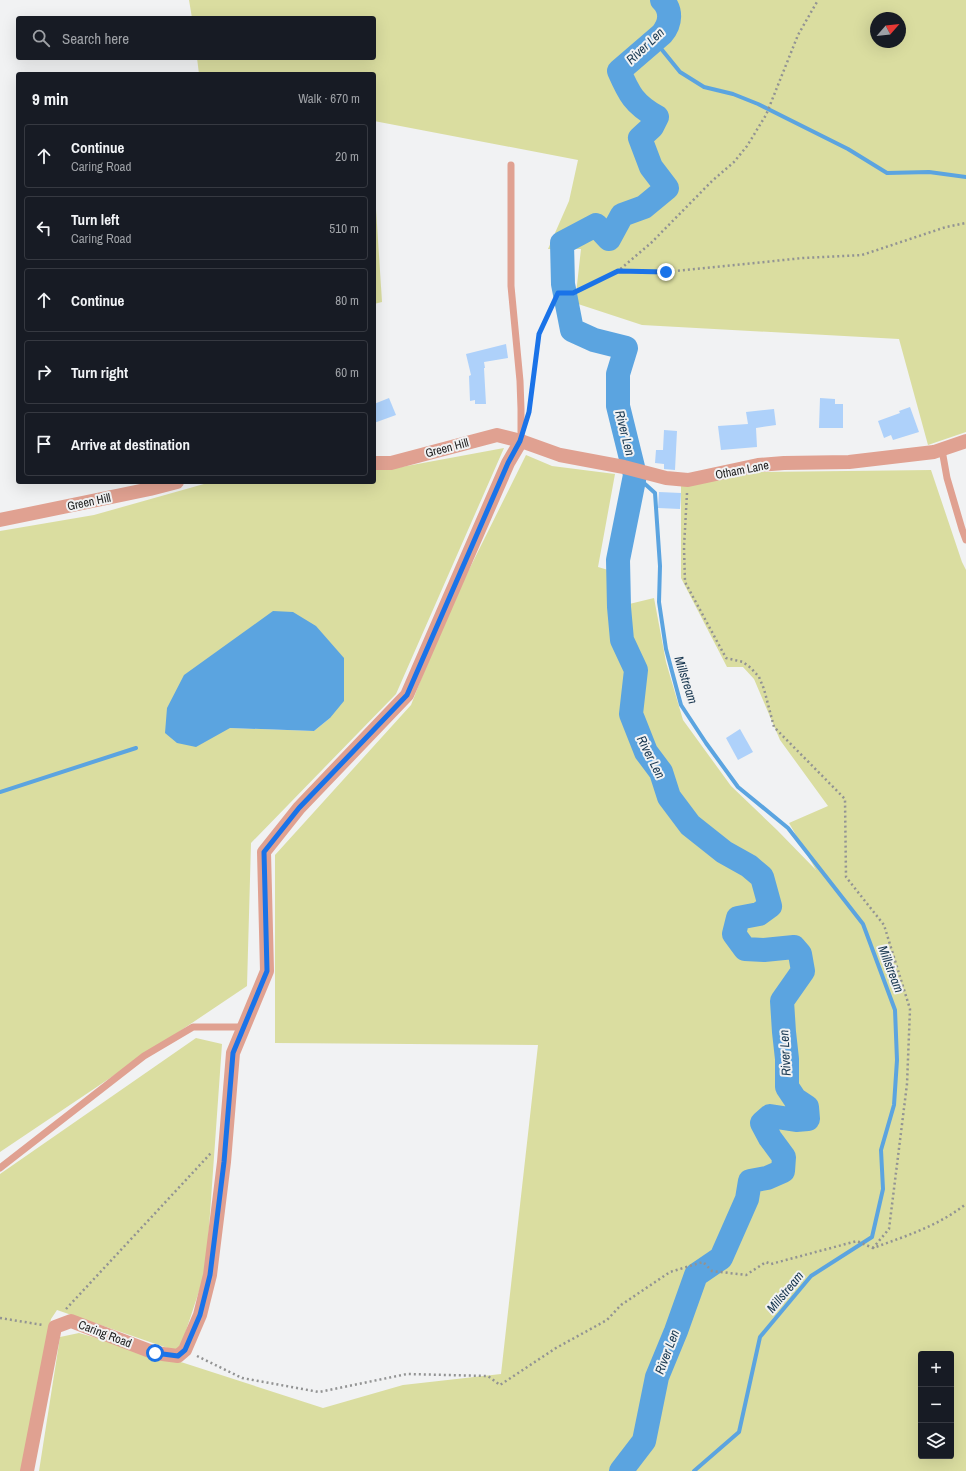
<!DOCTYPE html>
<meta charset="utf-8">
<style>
:root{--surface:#171b24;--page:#242831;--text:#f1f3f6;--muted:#9ea1a6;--line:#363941}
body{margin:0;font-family:"Archivo Narrow",sans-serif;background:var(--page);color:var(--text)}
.controls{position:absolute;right:12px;bottom:12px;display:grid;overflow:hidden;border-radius:4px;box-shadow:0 4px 16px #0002}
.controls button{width:36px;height:36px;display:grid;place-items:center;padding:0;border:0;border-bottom:1px solid var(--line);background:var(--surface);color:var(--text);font:20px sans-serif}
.compass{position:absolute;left:870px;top:12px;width:36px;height:36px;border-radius:50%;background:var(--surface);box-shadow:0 4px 16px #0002;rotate:62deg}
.stop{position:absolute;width:12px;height:12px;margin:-9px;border:3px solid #1a73e8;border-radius:50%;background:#fff}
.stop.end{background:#1a73e8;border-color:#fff;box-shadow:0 1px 4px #0008}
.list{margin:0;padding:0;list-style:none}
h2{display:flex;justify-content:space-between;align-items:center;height:52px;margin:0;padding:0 16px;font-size:17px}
h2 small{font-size:13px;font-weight:400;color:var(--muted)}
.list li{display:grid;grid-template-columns:26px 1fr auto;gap:12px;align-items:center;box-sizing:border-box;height:64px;margin:0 8px 8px;padding:0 8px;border:1px solid var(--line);border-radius:4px}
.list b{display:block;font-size:15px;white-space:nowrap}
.list p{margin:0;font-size:13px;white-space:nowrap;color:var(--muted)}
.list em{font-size:13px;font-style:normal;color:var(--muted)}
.icon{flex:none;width:22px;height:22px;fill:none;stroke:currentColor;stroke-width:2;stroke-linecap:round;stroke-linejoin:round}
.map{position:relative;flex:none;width:966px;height:1471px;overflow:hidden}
.search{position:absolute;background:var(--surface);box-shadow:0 4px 16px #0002;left:16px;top:16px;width:360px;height:44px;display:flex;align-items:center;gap:10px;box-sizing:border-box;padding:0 14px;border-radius:4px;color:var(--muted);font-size:15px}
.panel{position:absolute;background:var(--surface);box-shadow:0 4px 16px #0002;left:16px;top:72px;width:360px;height:412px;border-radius:4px}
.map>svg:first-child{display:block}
</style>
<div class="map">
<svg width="966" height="1471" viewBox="0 0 966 1471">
<rect width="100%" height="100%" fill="#f1f2f3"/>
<g fill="#dadda0" fill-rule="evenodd">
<path d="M189 0H966V432L928 445 899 339 642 325 575 303 581 249H548L569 201 578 160 374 121V74H199L197 58H374V18H192ZM876 18H900V42H876Z"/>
<path d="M374 178 382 302 374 304Z"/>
<path d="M504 448 396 694 251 843 247 986 0 1152V531L94 515 211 482H374V470H385ZM330 718 314 731 230 728Z"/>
<path d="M526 455 552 466 615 474 598 567 615 572V610L621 606 654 598 666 662 683 720 731 786 777 830 816 870 789 823 828 806 780 740 754 679 743 667H727L681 578V486L754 472 931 470 962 562 966 570V1471H39L60 1337 79 1333 184 1363 323 1408 403 1385 501 1374 538 1045 275 1043V855L411 705 445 618ZM921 1354H951V1456H921Z"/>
<path d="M196 1038 222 1044 206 1270 179 1352 57 1310 51 1319 23 1471H0V1174Z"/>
</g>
<path fill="#5ba4e0" d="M273 611 293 612 316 626 344 658V701L330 718 314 731 230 728 196 747 177 743 165 733 167 708 184 675Z"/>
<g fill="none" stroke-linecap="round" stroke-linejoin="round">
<g stroke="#5ba4e0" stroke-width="4">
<path d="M654 40 680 72 704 87 733 94 758 104 848 149 887 173 929 172 966 177"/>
<path d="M635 475 655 493 660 566 659 602 666 649 681 705 706 743 738 787 788 828 863 924 895 1010 897 1060 894 1105 881 1150 883 1189 872 1237 811 1276 760 1337 739 1432 694 1471"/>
<path d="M0 792 136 748"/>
</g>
<path stroke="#5ba4e0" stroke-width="24" d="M621 1471 644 1441 657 1377 676 1331 696 1275 721 1258 747 1199 750 1181 767 1178 783 1171 784 1157 770 1138 762 1123 770 1116 796 1120 808 1119 807 1107 795 1099 787 1087V1059L784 1032 782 1001 803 971 800 954 794 947 764 950 745 949 734 934 738 918 759 914 770 906 762 877 749 866 724 852 690 825 669 797 661 772 646 752 631 714 636 670 622 640 619 607 618 560 635 475 618 406V374L626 348 594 340 572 330 563 284 562 243 596 225 609 239 622 215 644 207 667 188 651 167 640 138 652 127 657 117C634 104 629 94 619 71L662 34C671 23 672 10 662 0"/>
</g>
<g fill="#aed1fa">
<path d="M506 344 508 358 484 362 485 368H484L486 404H475V400L470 401 469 376 471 375 466 354Z"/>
<path d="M389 398 396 415 374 423V404Z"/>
<path d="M820 398 835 399V404H843V428H819Z"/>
<path d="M910 407 919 432 893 440 891 435 884 438 878 421 900 413 899 411Z"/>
<path d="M774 409 776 425 756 428 757 447 721 450 718 426 748 424 746 412Z"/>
<path d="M664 430 677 431 675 470 664 469V464L655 463 656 450H663Z"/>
<path d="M659 492 681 493 680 509 658 508Z"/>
<path d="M740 729 753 752 738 760 726 738Z"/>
</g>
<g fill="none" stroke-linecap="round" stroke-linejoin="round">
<g stroke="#929393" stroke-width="2.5" stroke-dasharray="2 3" stroke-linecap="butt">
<path d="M618 271 666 272 803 258 862 255 946 227 966 223"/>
<path d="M531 390 539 334 558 293H573L618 271 651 243 712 181 734 162 747 146 766 115 798 35 818 0"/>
<path d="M687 493 684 547 685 582 726 658 743 662 751 668 759 677 764 689 774 727 845 799 846 877 884 925 910 1009 907 1084 889 1229 873 1248"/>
<path d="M66 1309 211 1153"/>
<path d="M0 1318 43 1325"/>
<path d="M197 1356 242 1378 319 1392 407 1374 488 1376 500 1385 556 1348 607 1320 621 1305 670 1272 703 1262 712 1271 746 1275 766 1262 771 1264 857 1241 873 1248C906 1236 938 1226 966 1204"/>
</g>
<g stroke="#e0a191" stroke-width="7">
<path d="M511 165V286L520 381 521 409V441"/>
<path d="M942 450 947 478 962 529 966 540"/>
<path d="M0 1168 144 1056 193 1027H244"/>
</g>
<g stroke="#e0a191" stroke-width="14">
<path d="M374 463H391L497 435 521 441 560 455 624 467 666 478 688 480 758 465 784 463 849 462 934 452 966 441"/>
<path d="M0 520 150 489 177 482"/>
<path d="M27 1471 55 1327 71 1321 155 1353 178 1356 185 1350 200 1315 210 1275 224 1162 233 1053 267 971 264 852 299 808 407 695 508 463 521 441"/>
</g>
</g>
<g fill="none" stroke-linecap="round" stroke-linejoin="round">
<path stroke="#1a73e8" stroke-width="5" d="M155 1353 178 1356 185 1350 200 1315 210 1275 224 1162 233 1053 267 971 264 852 299 808 407 695 508 463 520 441 529 412 539 334 558 293H573L618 271 666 272"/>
</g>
<g text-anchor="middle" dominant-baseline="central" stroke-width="4" stroke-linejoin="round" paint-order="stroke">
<g font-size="12" fill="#1d1d1d" stroke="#f1f2f3">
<text transform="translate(447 448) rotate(-15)">Green Hill</text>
<text transform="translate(742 470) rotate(-11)">Otham Lane</text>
<text transform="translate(89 502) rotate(-12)">Green Hill</text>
<text transform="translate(105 1334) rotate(21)">Caring Road</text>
</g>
<g font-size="13" font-style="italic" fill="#183750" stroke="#f1f2f3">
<text transform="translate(645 46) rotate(-43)">River Len</text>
<text transform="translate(625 433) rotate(76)">River Len</text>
<text transform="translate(686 680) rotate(72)">Millstream</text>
<text transform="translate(651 757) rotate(63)">River Len</text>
<text transform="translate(891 969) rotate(69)">Millstream</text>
<text transform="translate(785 1053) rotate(-93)">River Len</text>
<text transform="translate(785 1292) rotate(-50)">Millstream</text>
<text transform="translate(667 1352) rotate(-69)">River Len</text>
</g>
</g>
</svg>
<div class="controls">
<button>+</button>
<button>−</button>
<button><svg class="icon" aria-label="layers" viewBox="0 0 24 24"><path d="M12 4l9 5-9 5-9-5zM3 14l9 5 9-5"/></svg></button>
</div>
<svg class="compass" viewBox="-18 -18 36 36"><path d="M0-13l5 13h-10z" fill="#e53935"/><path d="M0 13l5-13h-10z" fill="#9ea1a6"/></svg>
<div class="stop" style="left:155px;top:1353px"></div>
<div class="stop end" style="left:666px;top:272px"></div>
<div class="search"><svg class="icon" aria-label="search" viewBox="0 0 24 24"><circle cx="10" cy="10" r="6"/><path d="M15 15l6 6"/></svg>Search here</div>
<section class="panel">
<h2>9 min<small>Walk · 670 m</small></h2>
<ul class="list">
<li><svg class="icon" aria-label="ahead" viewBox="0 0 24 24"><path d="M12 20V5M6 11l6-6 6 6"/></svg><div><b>Continue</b><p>Caring Road</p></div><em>20 m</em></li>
<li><svg class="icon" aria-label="left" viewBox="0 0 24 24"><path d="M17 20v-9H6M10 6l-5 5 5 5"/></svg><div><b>Turn left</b><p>Caring Road</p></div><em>510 m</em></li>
<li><svg class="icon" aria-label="ahead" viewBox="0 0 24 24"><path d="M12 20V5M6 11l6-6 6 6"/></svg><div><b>Continue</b></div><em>80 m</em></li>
<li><svg class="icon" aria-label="right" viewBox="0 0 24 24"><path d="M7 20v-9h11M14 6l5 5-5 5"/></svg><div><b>Turn right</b></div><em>60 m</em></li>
<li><svg class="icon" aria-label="arrive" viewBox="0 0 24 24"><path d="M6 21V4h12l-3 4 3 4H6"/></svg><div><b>Arrive at destination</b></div></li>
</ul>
</section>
</div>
